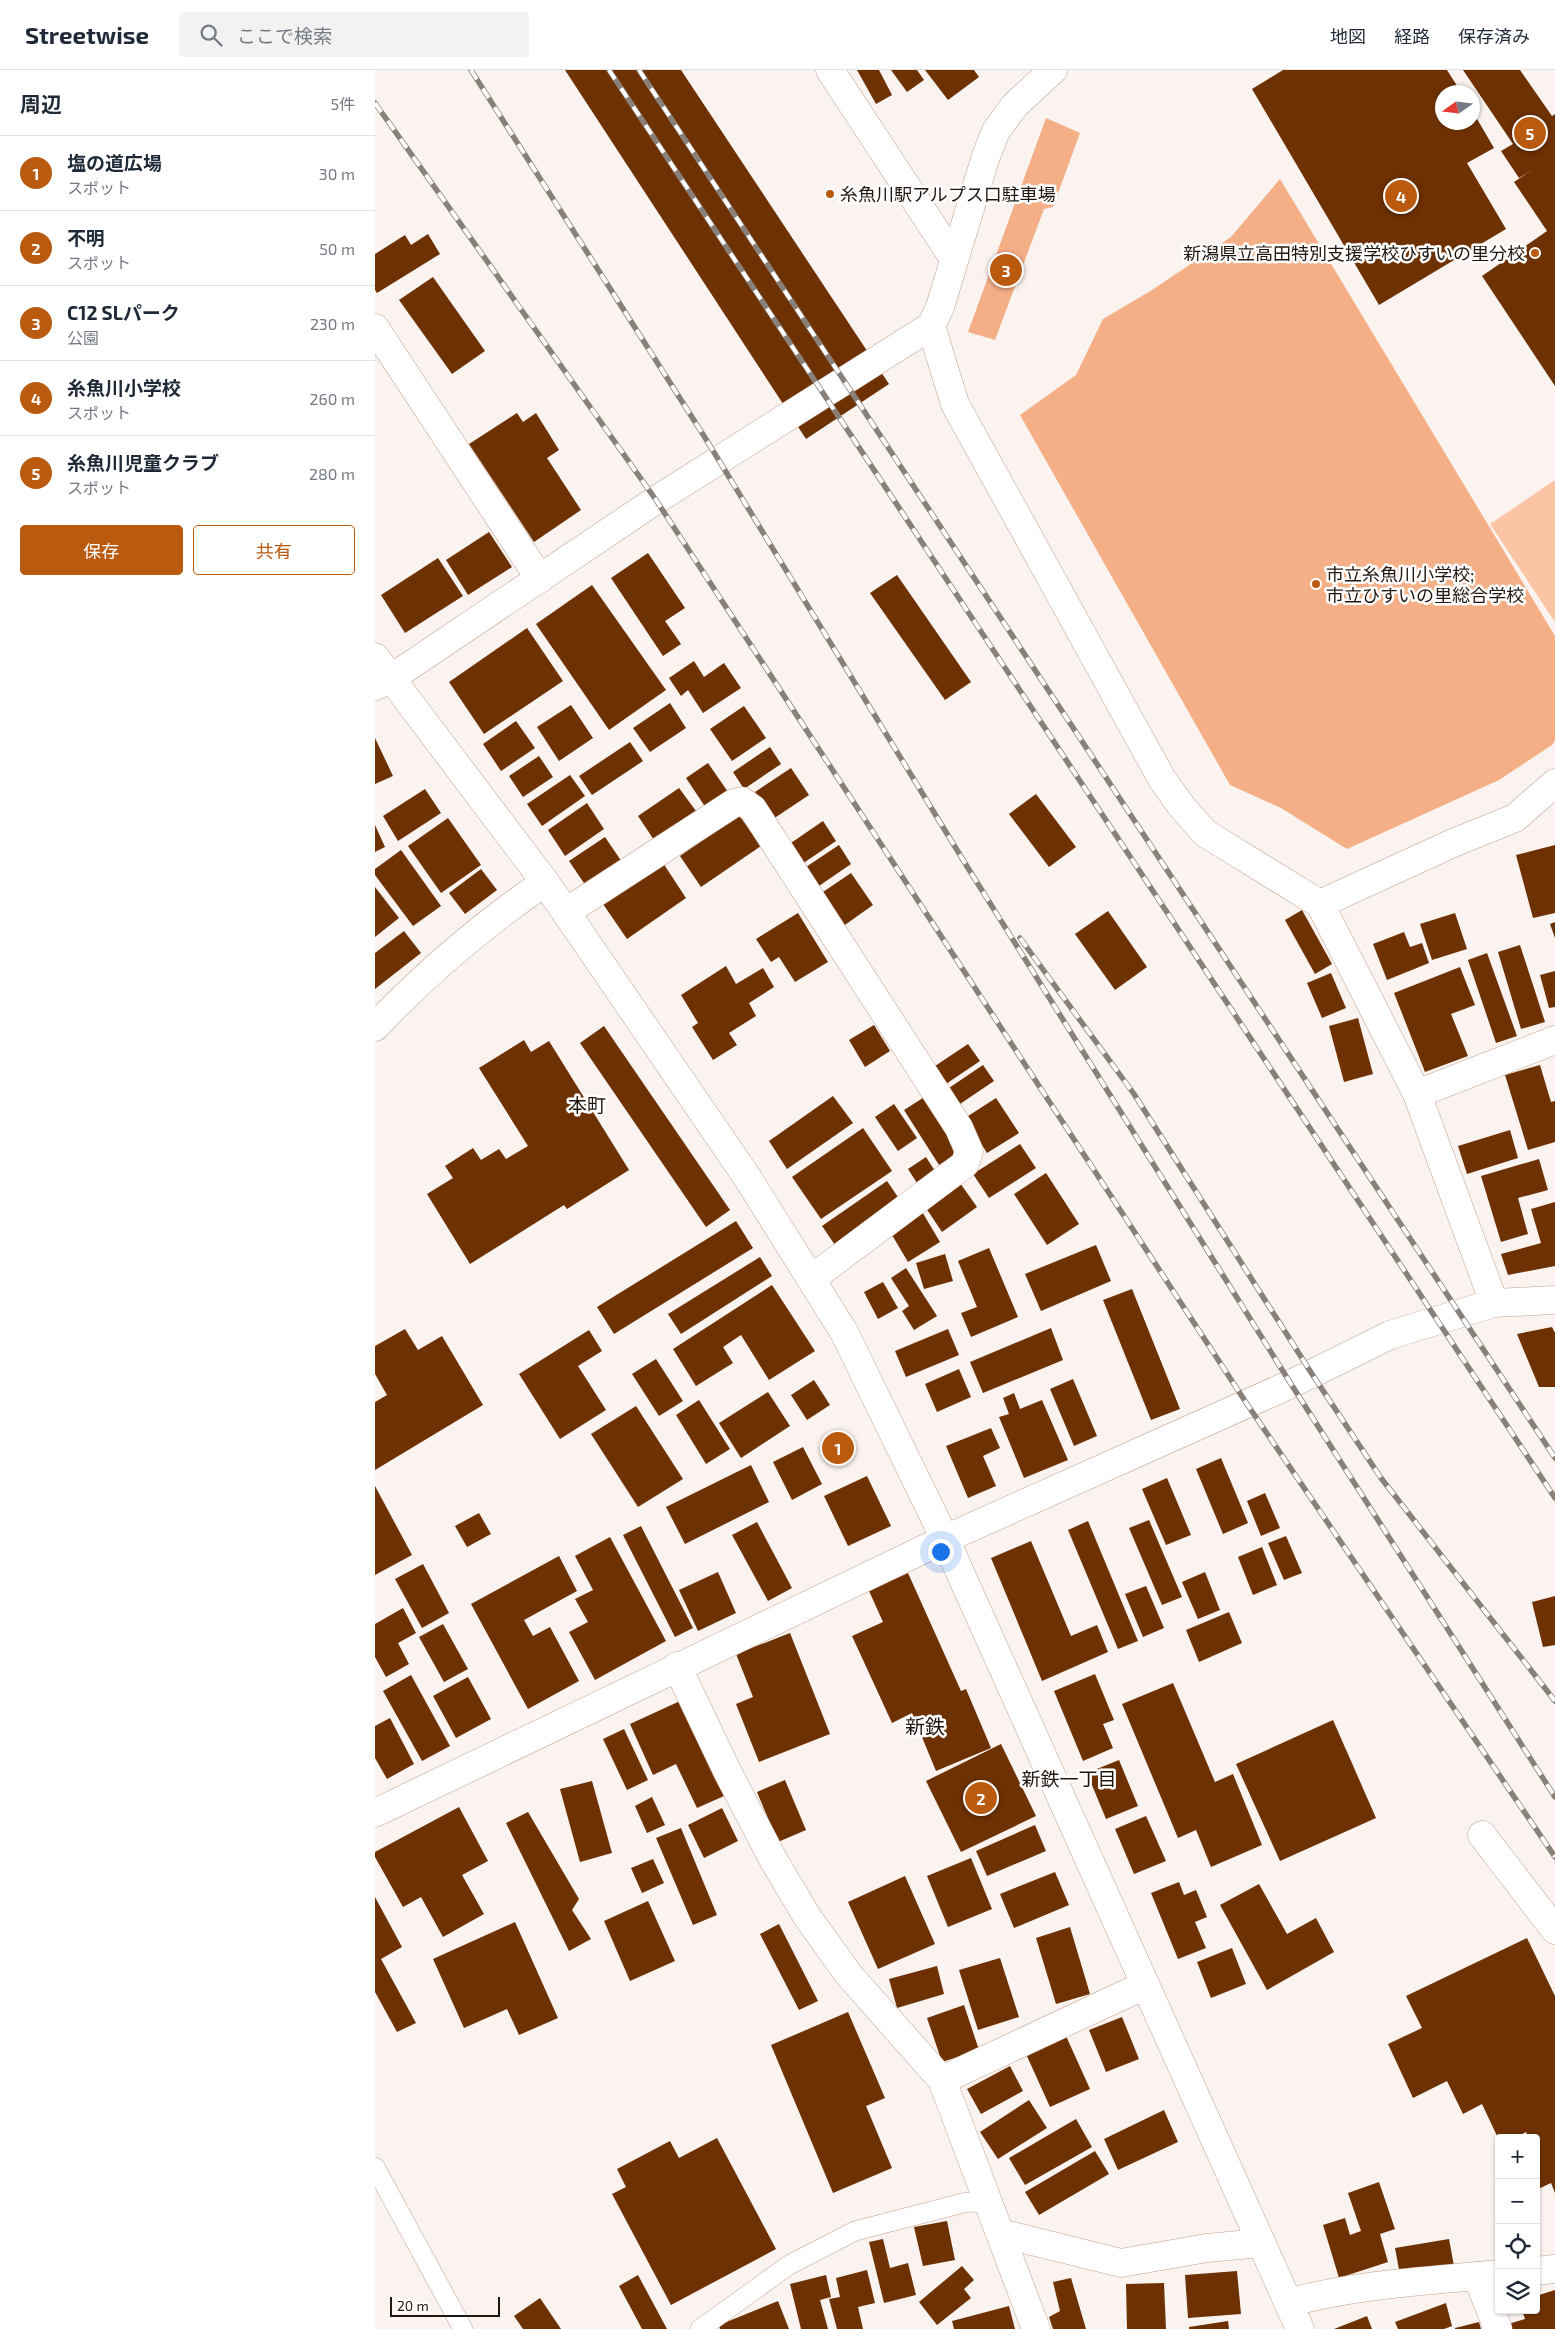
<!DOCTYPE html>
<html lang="ja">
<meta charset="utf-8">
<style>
:root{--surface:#fff;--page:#f2f2f3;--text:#1f2937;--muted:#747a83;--line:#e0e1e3;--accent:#b95a0f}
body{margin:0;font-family:"Exo 2","Noto Sans JP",sans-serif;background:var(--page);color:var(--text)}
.controls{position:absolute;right:15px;bottom:15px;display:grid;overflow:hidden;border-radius:5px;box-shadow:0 1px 4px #0004}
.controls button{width:45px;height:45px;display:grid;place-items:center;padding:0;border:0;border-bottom:1px solid var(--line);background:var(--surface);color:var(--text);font:25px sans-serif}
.compass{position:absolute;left:1060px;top:15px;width:45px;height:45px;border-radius:50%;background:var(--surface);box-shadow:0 1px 4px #0004;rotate:256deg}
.scale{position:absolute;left:15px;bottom:12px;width:110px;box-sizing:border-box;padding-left:5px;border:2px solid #21160f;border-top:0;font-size:14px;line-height:18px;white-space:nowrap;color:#21160f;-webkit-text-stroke:4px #fff;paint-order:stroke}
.you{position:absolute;left:565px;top:1481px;width:18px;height:18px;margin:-12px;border:4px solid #fff;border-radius:50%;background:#1a73e8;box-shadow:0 0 0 8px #1a73e833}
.badge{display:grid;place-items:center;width:32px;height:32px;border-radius:50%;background:var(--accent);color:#fff;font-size:16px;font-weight:700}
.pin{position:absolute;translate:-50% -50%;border:2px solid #fff;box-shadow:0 1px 5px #0006}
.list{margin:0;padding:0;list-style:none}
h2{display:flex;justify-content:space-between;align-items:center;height:65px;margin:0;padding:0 20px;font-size:21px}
h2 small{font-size:16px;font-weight:400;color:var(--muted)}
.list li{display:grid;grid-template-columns:32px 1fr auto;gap:15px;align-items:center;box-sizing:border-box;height:75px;padding:0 20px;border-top:1px solid var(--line)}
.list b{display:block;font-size:19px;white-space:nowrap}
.list p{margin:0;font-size:16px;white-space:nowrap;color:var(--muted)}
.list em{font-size:16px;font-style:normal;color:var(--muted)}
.actions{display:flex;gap:10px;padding:15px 20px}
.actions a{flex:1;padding:11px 0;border:1px solid var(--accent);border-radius:5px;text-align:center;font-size:18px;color:var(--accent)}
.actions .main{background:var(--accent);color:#fff}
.icon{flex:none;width:28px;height:28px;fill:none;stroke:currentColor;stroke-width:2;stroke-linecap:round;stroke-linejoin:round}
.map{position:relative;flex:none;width:1180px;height:2259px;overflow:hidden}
header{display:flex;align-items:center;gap:30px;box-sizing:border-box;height:70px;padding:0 25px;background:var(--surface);border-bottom:1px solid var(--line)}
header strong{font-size:24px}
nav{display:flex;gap:28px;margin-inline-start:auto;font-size:18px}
.search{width:350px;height:45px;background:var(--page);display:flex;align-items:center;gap:12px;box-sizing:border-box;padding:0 18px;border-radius:5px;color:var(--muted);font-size:19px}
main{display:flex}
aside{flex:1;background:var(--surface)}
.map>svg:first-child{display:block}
</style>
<header>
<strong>Streetwise</strong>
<div class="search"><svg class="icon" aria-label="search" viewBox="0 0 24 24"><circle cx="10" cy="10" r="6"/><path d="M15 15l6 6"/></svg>ここで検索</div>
<nav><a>地図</a><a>経路</a><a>保存済み</a></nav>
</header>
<main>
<aside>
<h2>周辺<small>5件</small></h2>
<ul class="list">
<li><span class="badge">1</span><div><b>塩の道広場</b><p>スポット</p></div><em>30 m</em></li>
<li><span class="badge">2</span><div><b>不明</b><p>スポット</p></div><em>50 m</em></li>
<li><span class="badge">3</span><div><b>C12 SLパーク</b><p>公園</p></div><em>230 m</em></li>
<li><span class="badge">4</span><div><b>糸魚川小学校</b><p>スポット</p></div><em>260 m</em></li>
<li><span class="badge">5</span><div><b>糸魚川児童クラブ</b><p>スポット</p></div><em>280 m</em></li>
</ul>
<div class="actions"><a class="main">保存</a><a>共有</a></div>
</aside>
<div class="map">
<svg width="1180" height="2259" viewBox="0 0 1180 2259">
<rect width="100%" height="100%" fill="#faf3f0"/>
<g fill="#f5af86">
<path d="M671 48 705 63 678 137 669 139 620 270 593 262Z"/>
<path d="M905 109 1180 566V671L1177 675 1124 710 972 779 906 738 855 715 645 345 701 305 728 249 777 220 856 167Z"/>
</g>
<path fill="#fbc4a5" d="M1180 410V552L1115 454Z"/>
<g fill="#6e3101">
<path d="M190 0H306L514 314 431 369Z"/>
<path d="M482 0H504L517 25 501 34Z"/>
<path d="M516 0H542L549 10 532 22Z"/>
<path d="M550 0H599L604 7 573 30Z"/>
<path d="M908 0H1072L1086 22H1068V52H1098V42L1119 78 1092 93 1131 159 1004 235 877 19Z"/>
<path d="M1088 0H1145L1177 46 1180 44V316L1107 206 1172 161 1139 112 1160 98 1144 108 1126 81 1138 74Z"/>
<path d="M53 164 65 184 2 223 0 220V184L30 165 36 175Z"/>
<path d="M58 207 110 281 77 304 24 230Z"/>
<path d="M142 343 148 352 161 343 184 380 172 388 206 440 159 472 94 374Z"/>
<path d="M114 462 137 497 93 525 71 490Z"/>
<path d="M273 483 310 538 290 551 306 574 288 586 236 508Z"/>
<path d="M63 488 88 526 30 563 6 525Z"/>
<path d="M522 505 596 612 570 630 495 523Z"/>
<path d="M217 515 291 620 234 660 161 554Z"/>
<path d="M152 558 188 611 109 664 74 612Z"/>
<path d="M319 591 329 607 349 593 366 618 328 643 313 620 306 626 294 608Z"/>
<path d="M295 633 311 658 275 682 258 658Z"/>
<path d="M196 635 218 668 184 691 162 657Z"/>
<path d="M369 636 391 668 357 691 335 659Z"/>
<path d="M141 651 160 678 126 701 108 674Z"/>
<path d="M0 668 18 706 0 714Z"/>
<path d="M255 672 268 691 217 725 204 706Z"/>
<path d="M395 677 406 694 369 719 358 702Z"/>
<path d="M164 686 178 707 148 727 134 706Z"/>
<path d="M333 693 353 722 331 738 311 708Z"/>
<path d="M416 698 434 725 398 749 380 722Z"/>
<path d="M195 705 210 726 167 756 152 734Z"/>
<path d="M304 718 321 741 279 770 263 746Z"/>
<path d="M50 719 66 743 23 771 8 746Z"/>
<path d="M661 724 701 777 674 797 634 744Z"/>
<path d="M212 733 229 759 190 786 173 760Z"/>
<path d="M364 745 386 776 326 817 305 786Z"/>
<path d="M73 748 106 795 66 823 33 776Z"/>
<path d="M448 751 461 771 427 794 413 775Z"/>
<path d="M0 755 10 777 0 782Z"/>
<path d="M230 767 249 795 213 819 194 791Z"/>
<path d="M464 775 476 794 441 818 428 799Z"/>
<path d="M1180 775V843L1158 848 1141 785Z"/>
<path d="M26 780 66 836 38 856 0 805V799Z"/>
<path d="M288 793 311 828 252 869 228 834Z"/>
<path d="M106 799 122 820 90 844 74 823Z"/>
<path d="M476 803 498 835 467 857 445 824Z"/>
<path d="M0 817 24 848 0 867Z"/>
<path d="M927 840 957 894 940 904 910 850Z"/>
<path d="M733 841 772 897 740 920 700 864Z"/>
<path d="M423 843 453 892 420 912 404 887 396 892 381 869Z"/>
<path d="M1080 843 1092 879 1057 890 1045 854Z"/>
<path d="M1180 852V868L1175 854Z"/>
<path d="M29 861 46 883 0 919V883Z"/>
<path d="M1029 862 1035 877 1047 873 1054 893 1012 910 998 874Z"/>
<path d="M1145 875 1170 952 1146 959 1123 882Z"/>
<path d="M1112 883 1142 966 1121 973 1093 890Z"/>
<path d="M351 896 361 914 388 898 399 917 374 933 381 946 354 963 362 975 338 990 317 957 323 953 306 925Z"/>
<path d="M1085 897 1100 935 1076 944 1093 986 1050 1002 1019 923Z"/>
<path d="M1180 901V937L1174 938 1165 905Z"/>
<path d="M956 903 971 938 947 948 932 913Z"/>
<path d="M983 948 998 1004 969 1012 954 956Z"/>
<path d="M499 955 515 981 490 997 474 970Z"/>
<path d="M229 956 355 1140 331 1157 205 973Z"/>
<path d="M149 970 156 982 174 971 254 1100 192 1139 189 1135 95 1194 52 1124 78 1108 70 1096 98 1078 106 1090 124 1079 131 1089 153 1076 104 998Z"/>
<path d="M593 974 605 991 568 1016 557 998Z"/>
<path d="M608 995 619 1011 582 1036 571 1020Z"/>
<path d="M1165 995 1176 1032 1180 1031V1072L1153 1080 1130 1005Z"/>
<path d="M458 1026 478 1053 412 1099 394 1071Z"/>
<path d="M551 1026 586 1081 564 1095 529 1040Z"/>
<path d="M621 1028 644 1063 612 1083 590 1048Z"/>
<path d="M519 1034 542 1068 523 1081 500 1047Z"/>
<path d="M488 1058 517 1101 446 1149 417 1107Z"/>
<path d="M1135 1060 1143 1088 1092 1104 1083 1076Z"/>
<path d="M645 1074 661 1098 614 1128 598 1104Z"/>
<path d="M551 1087 560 1101 542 1113 533 1099Z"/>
<path d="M1164 1089 1173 1120 1143 1128 1153 1164 1126 1172 1106 1106Z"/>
<path d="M671 1103 704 1154 672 1175 639 1124Z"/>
<path d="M512 1111 525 1130 460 1175 447 1156Z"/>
<path d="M585 1113 602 1137 567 1162 551 1138Z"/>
<path d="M1180 1132V1196L1133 1205 1126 1184 1166 1173 1156 1139Z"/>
<path d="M546 1140 565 1172 533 1192 514 1160Z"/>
<path d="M361 1151 378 1178 239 1264 222 1237Z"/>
<path d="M721 1175 736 1211 666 1241 650 1204Z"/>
<path d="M614 1178 643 1247 596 1267 586 1243 602 1237 583 1191Z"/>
<path d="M570 1184 578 1211 549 1219 541 1193Z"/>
<path d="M385 1187 397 1206 306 1264 293 1244Z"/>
<path d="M531 1198 562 1246 539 1260 527 1241 534 1236 516 1208Z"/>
<path d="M508 1212 523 1238 503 1249 489 1222Z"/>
<path d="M397 1215 440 1281 394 1310 366 1265 348 1277 358 1293 321 1316 298 1279Z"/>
<path d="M757 1219 805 1339 776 1350 728 1230Z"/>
<path d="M1177 1257 1180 1263V1317H1164L1142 1264Z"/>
<path d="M676 1258 688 1290 608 1323 595 1292Z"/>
<path d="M30 1259 43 1280 67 1266 108 1335 0 1400V1332L12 1325 0 1304V1276Z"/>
<path d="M573 1259 584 1285 531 1307 520 1281Z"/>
<path d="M214 1260 227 1281 203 1296 231 1340 185 1369 144 1304Z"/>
<path d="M281 1289 308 1331 284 1346 257 1304Z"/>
<path d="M584 1299 596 1327 562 1342 550 1314Z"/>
<path d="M698 1309 722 1366 699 1376 675 1319Z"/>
<path d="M439 1310 455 1335 432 1350 416 1325Z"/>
<path d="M393 1322 415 1356 366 1388 344 1353Z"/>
<path d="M639 1323 645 1339 667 1330 693 1390 649 1408 624 1347 634 1344 628 1328Z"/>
<path d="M324 1330 355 1379 331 1394 301 1345Z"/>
<path d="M261 1336 308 1409 263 1437 216 1364Z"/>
<path d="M616 1358 625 1378 608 1386 621 1416 593 1428 571 1376Z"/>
<path d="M428 1377 447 1414 417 1430 398 1392Z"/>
<path d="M846 1388 873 1453 848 1464 821 1399Z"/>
<path d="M376 1395 394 1432 310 1474 291 1437Z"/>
<path d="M492 1406 516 1456 473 1476 449 1426Z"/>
<path d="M792 1408 816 1465 791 1475 767 1419Z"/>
<path d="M0 1416 37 1485 0 1505Z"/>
<path d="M890 1423 905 1458 886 1466 872 1431Z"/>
<path d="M104 1443 116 1464 92 1477 80 1456Z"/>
<path d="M774 1450 807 1527 787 1535 754 1458Z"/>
<path d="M713 1451 763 1571 743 1579 693 1460Z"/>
<path d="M382 1452 417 1518 393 1531 357 1465Z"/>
<path d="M266 1456 318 1558 300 1567 248 1465Z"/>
<path d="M911 1466 927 1503 909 1510 893 1473Z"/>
<path d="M235 1467 291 1571 220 1610 194 1562 213 1552 200 1529 218 1520 200 1486Z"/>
<path d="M656 1471 696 1566 722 1555 733 1582 667 1611 616 1488Z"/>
<path d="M887 1477 902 1515 878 1525 863 1487Z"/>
<path d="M184 1486 202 1521 149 1550 158 1566 175 1557 204 1611 153 1639 96 1534Z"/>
<path d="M48 1494 74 1543 47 1558 20 1509Z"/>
<path d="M343 1502 361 1543 323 1561 304 1520Z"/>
<path d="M830 1502 845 1540 823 1549 807 1512Z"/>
<path d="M533 1503 586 1621 591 1619 616 1678 561 1701 537 1643 517 1653 477 1566 508 1552 494 1521Z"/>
<path d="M771 1516 789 1558 768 1567 750 1524Z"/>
<path d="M1180 1526V1575L1168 1577 1157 1532Z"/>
<path d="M28 1538 41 1563 23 1573 34 1594 11 1607 0 1587V1554Z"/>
<path d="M854 1542 867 1573 824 1592 811 1560Z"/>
<path d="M68 1554 93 1599 69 1612 44 1567Z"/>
<path d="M415 1563 455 1664 384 1692 361 1634 378 1627 361 1584Z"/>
<path d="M720 1604 739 1650 728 1654 738 1678 708 1691 679 1621Z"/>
<path d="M36 1605 75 1676 47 1691 8 1621Z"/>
<path d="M93 1607 116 1649 81 1668 58 1626Z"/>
<path d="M798 1613 840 1712 858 1704 887 1775 836 1797 821 1760 803 1768 747 1634Z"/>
<path d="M305 1631 349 1726 322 1738 301 1694 278 1705 255 1654Z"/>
<path d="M15 1648 39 1694 12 1709 0 1688V1656Z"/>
<path d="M958 1650 1001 1748 905 1791 861 1694Z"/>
<path d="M249 1659 273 1710 252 1720 228 1669Z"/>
<path d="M626 1674 661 1746 586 1782 551 1711Z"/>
<path d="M744 1690 763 1736 731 1749 712 1703Z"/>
<path d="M410 1710 431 1760 403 1772 382 1722Z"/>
<path d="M217 1711 237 1783 205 1792 185 1719Z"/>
<path d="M277 1727 290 1755 272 1763 260 1736Z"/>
<path d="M84 1737 113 1791 87 1805 109 1844 68 1867 46 1827 28 1837 0 1787V1782Z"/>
<path d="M347 1738 363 1771 329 1788 313 1755Z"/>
<path d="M153 1742 204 1829 197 1840 216 1869 194 1881 131 1753Z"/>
<path d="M771 1746 791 1791 759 1804 740 1759Z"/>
<path d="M660 1755 671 1781 612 1806 601 1781Z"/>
<path d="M306 1758 342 1845 318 1855 281 1768Z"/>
<path d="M596 1788 617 1839 573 1857 552 1806Z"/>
<path d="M278 1789 289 1813 267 1823 256 1798Z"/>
<path d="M680 1802 694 1835 639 1858 625 1824Z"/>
<path d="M530 1806 560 1874 503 1899 473 1832Z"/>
<path d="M804 1812 809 1825 821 1820 832 1847 820 1852 831 1878 803 1889 776 1823Z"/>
<path d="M884 1814 912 1864 941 1848 959 1882 892 1920 845 1835Z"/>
<path d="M0 1827 27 1877 6 1889 41 1953 22 1962 0 1922Z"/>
<path d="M273 1831 300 1891 255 1911 229 1851Z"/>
<path d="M140 1852 183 1948 144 1965 132 1939 89 1958 58 1889Z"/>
<path d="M404 1854 443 1931 424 1940 385 1864Z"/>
<path d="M695 1857 715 1924 681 1934 661 1868Z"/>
<path d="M1152 1868 1180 1926V2123L1176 2113 1161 2120V2092L1165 2090 1161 2083V2068H1154L1151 2062 1139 2068H1123L1107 2034 1088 2044 1072 2011 1038 2028 1013 1974 1047 1958 1031 1926Z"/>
<path d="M857 1878 871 1914 836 1928 822 1892Z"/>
<path d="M625 1888 644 1947 603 1960 584 1900Z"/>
<path d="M562 1896 569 1924 522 1938 514 1909Z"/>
<path d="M589 1935 604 1980 567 1992 552 1948Z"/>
<path d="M473 1942 510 2028 491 2036 517 2098 458 2123 396 1975Z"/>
<path d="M747 1947 764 1989 731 2002 714 1960Z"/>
<path d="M691 1966 715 2019 675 2037 651 1984Z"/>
<path d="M635 1996 648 2021 606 2044 592 2019Z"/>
<path d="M654 2030 672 2058 623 2089 605 2062Z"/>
<path d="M789 2040 803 2072 743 2100 729 2069Z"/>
<path d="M701 2049 717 2077 650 2115 634 2088Z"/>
<path d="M342 2068 401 2179 296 2235 237 2124 251 2117 242 2099 295 2071 304 2088Z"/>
<path d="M720 2081 734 2104 664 2145 650 2122Z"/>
<path d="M1004 2112 1020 2159 1005 2164 1013 2192 964 2208 948 2155 970 2148 975 2165 986 2161 973 2123Z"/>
<path d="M572 2151 580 2190 548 2196 539 2157Z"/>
<path d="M508 2169 515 2198 533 2193 541 2225 509 2233 494 2172Z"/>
<path d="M1074 2169 1079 2196 1025 2205 1020 2178Z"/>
<path d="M587 2196 599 2210 589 2219 596 2228 562 2255 544 2232Z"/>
<path d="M492 2200 500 2233 483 2237 488 2259H462L454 2229 465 2227 461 2208Z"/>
<path d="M862 2201 866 2244 813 2248 810 2205Z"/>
<path d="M263 2205 292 2259H267L244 2216Z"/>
<path d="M451 2205 456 2227 445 2230 453 2259H426L415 2214Z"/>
<path d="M696 2208 711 2259H678L674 2247 685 2241 678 2212Z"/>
<path d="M789 2213 791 2259H752L751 2214Z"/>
<path d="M1180 2220V2259H1135L1133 2254 1150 2249 1147 2240H1161V2226Z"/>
<path d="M165 2228 186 2259H148L139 2246Z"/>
<path d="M403 2231 414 2259H345L344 2255Z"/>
<path d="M1071 2233 1077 2256 1069 2259H1023L1020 2252Z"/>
<path d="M634 2236 640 2259H579L577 2251Z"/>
<path d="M992 2246 997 2259H959Z"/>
<path d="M853 2251 854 2259H814V2257Z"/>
<path d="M1104 2252 1106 2259H1080V2258Z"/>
</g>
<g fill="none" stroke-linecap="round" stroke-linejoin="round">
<defs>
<g id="lane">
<path d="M0 2097 88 2259"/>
<path d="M325 2259 414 2195 480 2161 592 2132 614 2133"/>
</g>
<g id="street">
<path d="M455 0 579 189"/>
<path d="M556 256 580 334 787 709 807 737 830 763 945 834 1042 1024 1119 1233"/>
<path d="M0 258 165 509"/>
<path d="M945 834 1078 773 1140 748 1180 713"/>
<path d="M191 842 359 733 367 731 378 739 584 1058 594 1081 590 1094 436 1209"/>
<path d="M0 957C51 903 109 854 170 812"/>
<path d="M1042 1024 1180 970"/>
<path d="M302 1596 353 1703 399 1791 433 1848 474 1905 567 2010 661 2259"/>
<path d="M1107 1765 1180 1860"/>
<path d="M567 2010 770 1915"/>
<path d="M625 2163 746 2193 832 2178 886 2173"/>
<path d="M1161 2201 1180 2199"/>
<path d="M1102 2206 1123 2259"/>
<path d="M913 2233C981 2214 1053 2211 1124 2204"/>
</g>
<g id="secondary">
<path d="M0 587 170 812 372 1107 469 1262 570 1469 925 2259"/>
<path d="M0 616 15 609 281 430 556 256 565 237 611 86 621 61 640 35 678 0"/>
<path d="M0 1743 570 1469 916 1314 1015 1265 1119 1233 1180 1230"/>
</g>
</defs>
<use href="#lane" stroke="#c2a291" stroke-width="20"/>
<use href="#street" stroke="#c2a291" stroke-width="29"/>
<use href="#secondary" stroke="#c2a291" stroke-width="29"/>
<use href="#lane" stroke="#fff" stroke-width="19"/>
<use href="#street" stroke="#fff" stroke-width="28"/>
<use href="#secondary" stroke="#fff" stroke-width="28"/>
<defs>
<g id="rail">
<path d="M96 0 329 366 593 798 916 1314 1180 1727"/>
<path d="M234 0 1180 1428"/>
<path d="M264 0 1180 1388"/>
<path d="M0 33 281 430 872 1334 1180 1787"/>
<path d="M645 868 759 1024 937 1304 1006 1408 1180 1631"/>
</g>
</defs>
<use href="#rail" stroke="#89807a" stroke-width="5.5"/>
<use href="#rail" stroke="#fff" stroke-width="4" stroke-dasharray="11" stroke-linecap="butt"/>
</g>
<g fill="#b95a0f" stroke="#fff" stroke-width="2">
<circle cx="455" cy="124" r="5"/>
<circle cx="1160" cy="183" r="5"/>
<circle cx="941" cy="514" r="5"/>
</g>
<g text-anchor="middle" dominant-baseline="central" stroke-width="5" stroke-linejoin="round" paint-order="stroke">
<g font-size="18" fill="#21160f" stroke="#fff" text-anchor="start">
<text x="465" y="124">糸魚川駅アルプス口駐車場</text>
<text x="1150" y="183" text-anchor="end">新潟県立高田特別支援学校ひすいの里分校</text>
<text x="951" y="504">市立糸魚川小学校;<tspan x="951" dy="21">市立ひすいの里総合学校</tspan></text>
</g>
<g font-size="19" fill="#21160f" stroke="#fff">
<text x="212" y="1034">本町</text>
<text x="694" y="1708">新鉄一丁目</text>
</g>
<g font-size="20" fill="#21160f" stroke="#fff">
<text x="550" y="1656">新鉄</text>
</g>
</g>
</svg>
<div class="controls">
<button>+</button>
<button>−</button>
<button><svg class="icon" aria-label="locate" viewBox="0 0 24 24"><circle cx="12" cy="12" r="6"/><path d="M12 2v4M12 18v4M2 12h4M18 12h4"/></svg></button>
<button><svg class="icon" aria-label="layers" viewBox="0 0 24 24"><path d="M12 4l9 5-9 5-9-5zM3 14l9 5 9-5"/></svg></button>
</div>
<svg class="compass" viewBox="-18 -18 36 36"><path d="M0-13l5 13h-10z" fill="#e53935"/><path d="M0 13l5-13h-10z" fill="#747a83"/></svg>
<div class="scale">20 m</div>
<div class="you"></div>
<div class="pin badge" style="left:463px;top:1378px">1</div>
<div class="pin badge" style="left:606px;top:1728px">2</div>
<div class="pin badge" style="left:631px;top:200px">3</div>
<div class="pin badge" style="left:1026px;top:126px">4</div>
<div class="pin badge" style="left:1155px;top:63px">5</div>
</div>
</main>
